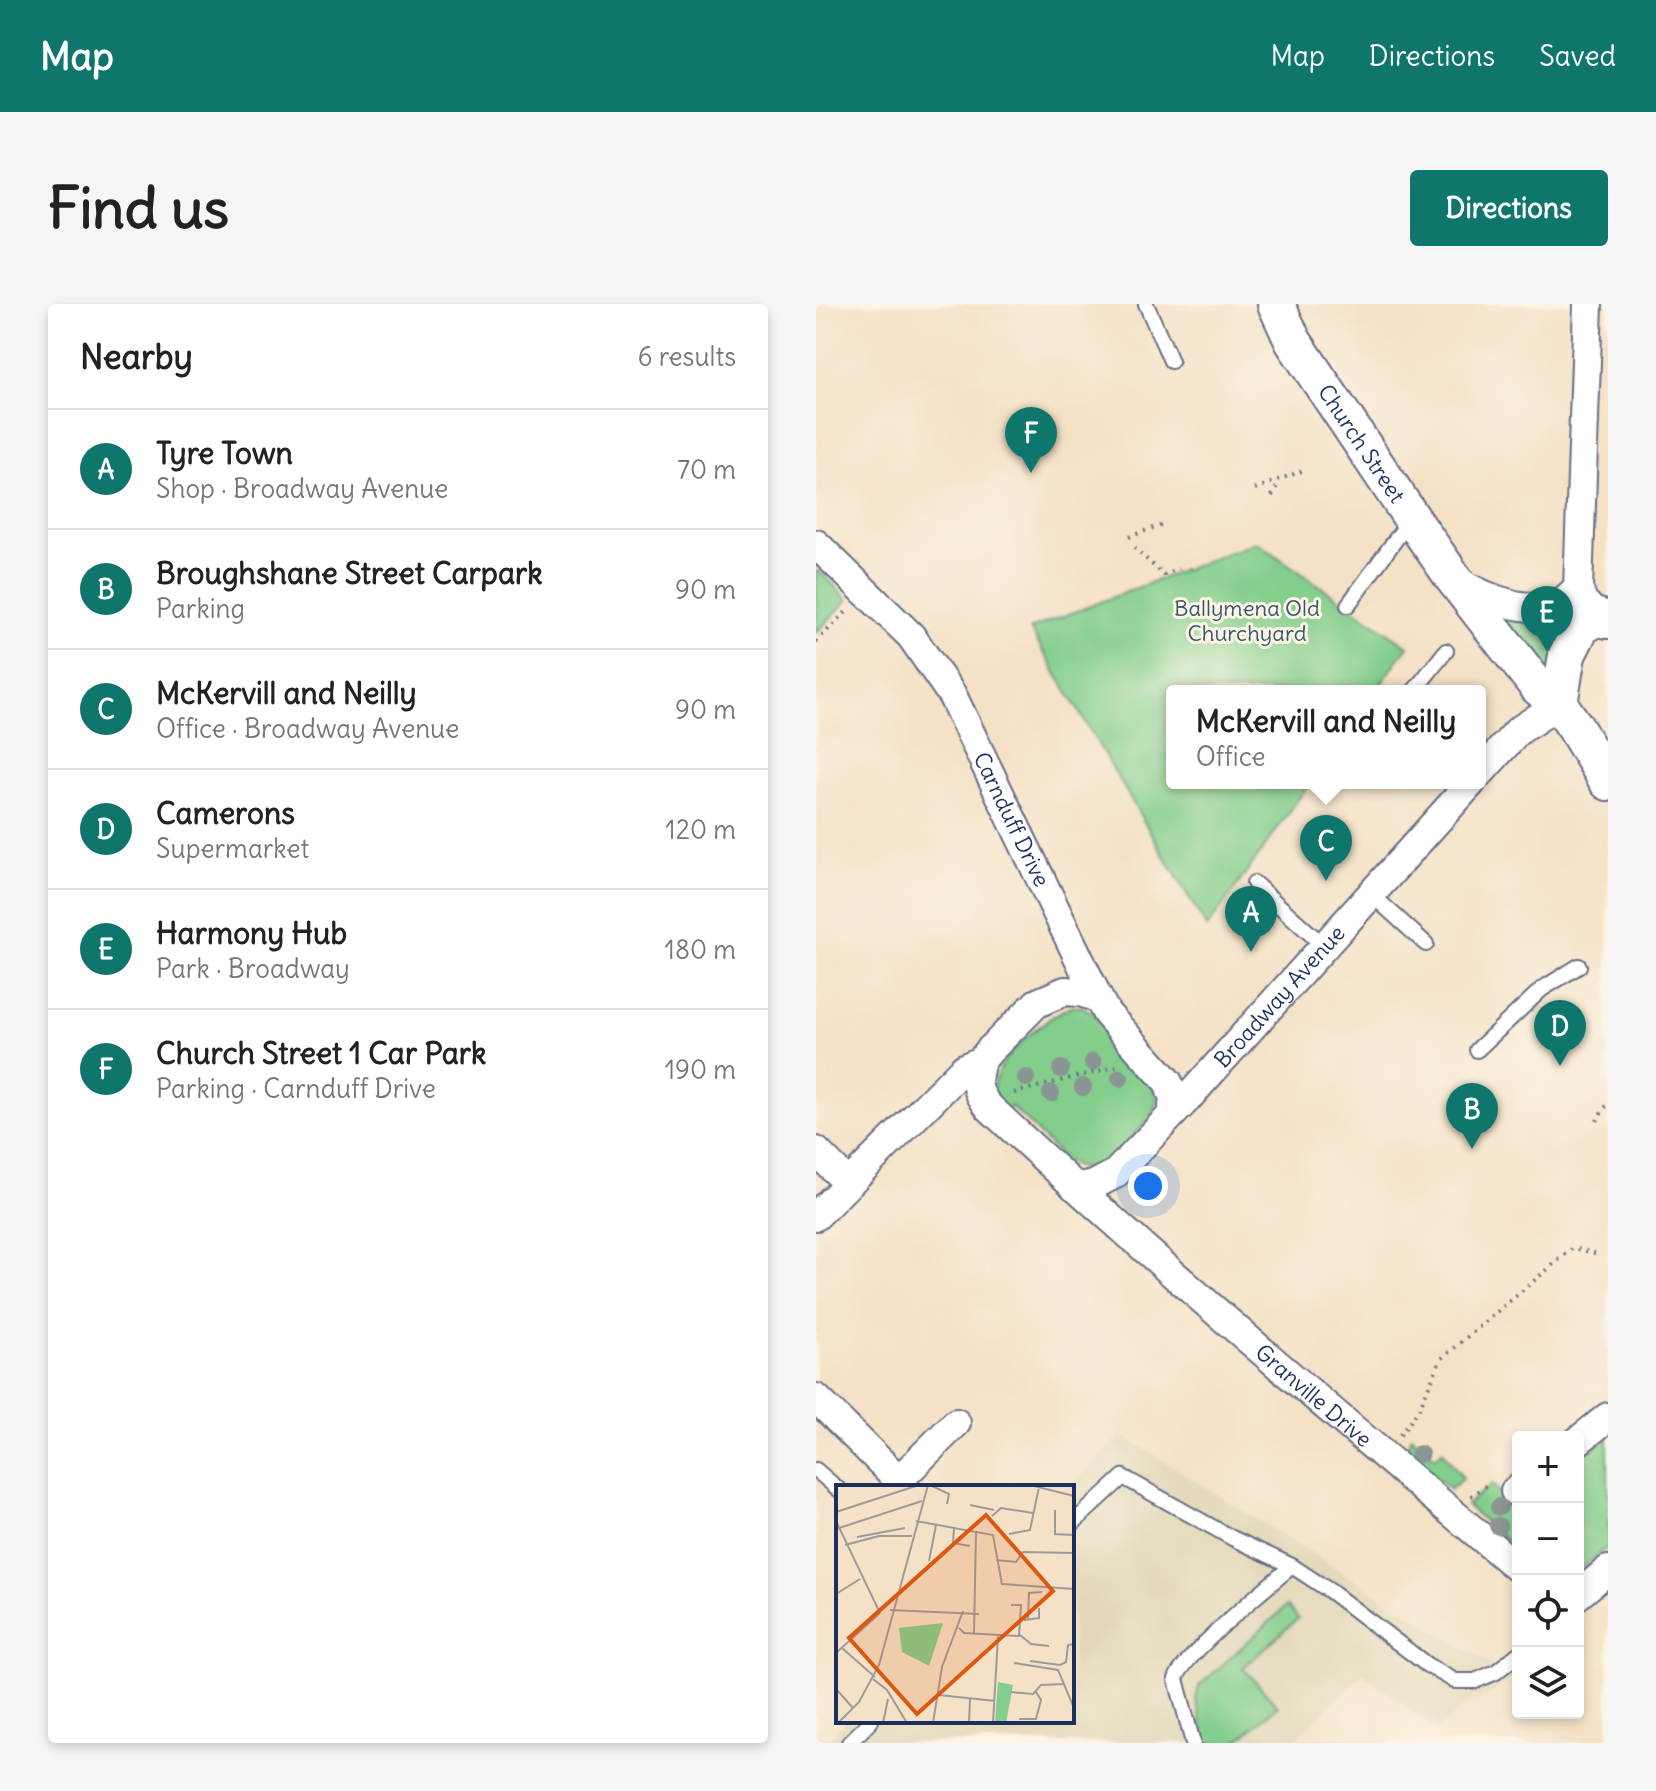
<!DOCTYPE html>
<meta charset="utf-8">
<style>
:root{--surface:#fff;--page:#f6f6f6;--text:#222;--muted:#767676;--line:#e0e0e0;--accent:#0f766e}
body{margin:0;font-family:Delius,sans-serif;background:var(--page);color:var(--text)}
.controls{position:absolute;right:24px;bottom:24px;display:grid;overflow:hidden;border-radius:8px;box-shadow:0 4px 12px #0003}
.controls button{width:72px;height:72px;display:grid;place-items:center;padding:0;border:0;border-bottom:2px solid var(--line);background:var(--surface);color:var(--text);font:40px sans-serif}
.you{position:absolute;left:332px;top:882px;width:28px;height:28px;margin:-20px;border:6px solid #fff;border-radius:50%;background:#1a73e8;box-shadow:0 0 0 12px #1a73e833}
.badge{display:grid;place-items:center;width:52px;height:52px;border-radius:50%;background:var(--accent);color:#fff;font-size:26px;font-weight:700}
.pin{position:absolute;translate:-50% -66px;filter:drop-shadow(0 2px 4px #0008)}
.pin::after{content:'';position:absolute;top:42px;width:28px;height:24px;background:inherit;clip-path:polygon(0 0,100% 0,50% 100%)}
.popup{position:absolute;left:350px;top:381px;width:320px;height:104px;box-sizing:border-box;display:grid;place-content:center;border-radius:8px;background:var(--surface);filter:drop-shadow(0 2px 6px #0005);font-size:26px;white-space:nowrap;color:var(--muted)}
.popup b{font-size:30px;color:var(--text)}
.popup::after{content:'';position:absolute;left:50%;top:100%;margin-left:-16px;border:16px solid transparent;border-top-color:var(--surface)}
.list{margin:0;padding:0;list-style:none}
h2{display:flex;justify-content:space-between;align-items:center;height:104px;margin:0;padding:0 32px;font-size:34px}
h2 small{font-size:26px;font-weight:400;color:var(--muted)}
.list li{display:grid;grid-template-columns:52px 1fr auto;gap:24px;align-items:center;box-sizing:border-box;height:120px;padding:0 32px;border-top:2px solid var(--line)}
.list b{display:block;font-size:30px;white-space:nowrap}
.list p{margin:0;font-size:26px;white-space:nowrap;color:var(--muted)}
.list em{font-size:26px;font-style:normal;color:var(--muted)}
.icon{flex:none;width:44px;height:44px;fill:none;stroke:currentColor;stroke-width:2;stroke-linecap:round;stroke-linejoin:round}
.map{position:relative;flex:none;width:792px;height:1439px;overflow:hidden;border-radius:8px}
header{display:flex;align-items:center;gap:48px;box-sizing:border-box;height:112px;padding:0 40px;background:var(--accent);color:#fff}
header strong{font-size:38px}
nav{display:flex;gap:44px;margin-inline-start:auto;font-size:28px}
.intro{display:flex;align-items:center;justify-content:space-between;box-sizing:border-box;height:192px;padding:0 48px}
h1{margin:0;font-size:56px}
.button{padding:20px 36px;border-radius:8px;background:var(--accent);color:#fff;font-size:28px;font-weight:700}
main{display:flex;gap:48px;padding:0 48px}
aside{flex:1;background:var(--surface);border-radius:8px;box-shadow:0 4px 12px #0003}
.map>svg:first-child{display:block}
</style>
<header>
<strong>Map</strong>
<nav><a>Map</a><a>Directions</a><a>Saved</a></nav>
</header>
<div class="intro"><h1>Find us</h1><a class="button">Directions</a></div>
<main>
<aside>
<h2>Nearby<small>6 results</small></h2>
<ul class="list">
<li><span class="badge">A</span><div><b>Tyre Town</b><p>Shop · Broadway Avenue</p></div><em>70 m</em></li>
<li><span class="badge">B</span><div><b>Broughshane Street Carpark</b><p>Parking</p></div><em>90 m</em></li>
<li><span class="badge">C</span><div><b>McKervill and Neilly</b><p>Office · Broadway Avenue</p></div><em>90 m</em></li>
<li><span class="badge">D</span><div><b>Camerons</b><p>Supermarket</p></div><em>120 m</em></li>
<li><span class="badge">E</span><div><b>Harmony Hub</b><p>Park · Broadway</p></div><em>180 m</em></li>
<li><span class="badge">F</span><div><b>Church Street 1 Car Park</b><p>Parking · Carnduff Drive</p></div><em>190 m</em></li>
</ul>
</aside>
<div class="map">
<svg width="792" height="1439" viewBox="0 0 792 1439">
<rect width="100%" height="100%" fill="#fcf5e5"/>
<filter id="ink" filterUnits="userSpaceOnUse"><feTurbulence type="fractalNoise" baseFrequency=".0125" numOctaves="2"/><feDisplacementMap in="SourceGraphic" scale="16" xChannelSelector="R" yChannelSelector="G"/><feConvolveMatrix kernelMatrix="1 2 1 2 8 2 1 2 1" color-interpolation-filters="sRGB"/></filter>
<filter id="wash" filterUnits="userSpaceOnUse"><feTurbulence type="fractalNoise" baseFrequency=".006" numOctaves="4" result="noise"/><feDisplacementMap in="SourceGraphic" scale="32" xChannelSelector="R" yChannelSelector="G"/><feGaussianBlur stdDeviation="1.8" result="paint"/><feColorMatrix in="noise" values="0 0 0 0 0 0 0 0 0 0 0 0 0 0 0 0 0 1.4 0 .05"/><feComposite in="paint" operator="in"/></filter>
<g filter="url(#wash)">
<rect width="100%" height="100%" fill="#f4e1c6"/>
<path fill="#e2d7b8" d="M306 1131 667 1356 698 1372 673 1391 656 1396 621 1427 548 1370 476 1439H10L30 1417H256V1183H254Z"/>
<g fill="#83ce8c" stroke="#4f7e75" stroke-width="2">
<path d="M440 238 592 342 560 387H356V479H494L391 624 214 325Z"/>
<path d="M0 267 5 268 32 296 0 329Z"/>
<path d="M690 313H769L733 381Z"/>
<path d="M256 702 267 703 277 709 336 779C340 788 343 795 340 804 337 814 327 822 320 829 300 850 281 879 251 858L196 803 187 807C182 800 177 794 177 785 178 755 230 713 256 702Z"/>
<path d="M595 1132 619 1153 626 1147 647 1174 634 1186 590 1147Z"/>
<path d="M792 1132V1243L770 1261 762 1265V1156Z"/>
<path d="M676 1180 697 1206 702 1203V1247L650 1201Z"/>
<path d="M471 1302 482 1314 427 1364 462 1402 419 1439H390L380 1395 383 1382Z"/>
</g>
</g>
<g filter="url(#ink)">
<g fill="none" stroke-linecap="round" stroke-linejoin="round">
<defs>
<g id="service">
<path d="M330 0 355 57"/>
<path d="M532 301 585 228 599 219"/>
<path d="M598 387 630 347"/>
<path d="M438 579 508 642"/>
<path d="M555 590 610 640"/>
<path d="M661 746 726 685 763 662"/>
<path d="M0 1166 22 1185"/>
<path d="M256 1220 307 1173 416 1234 476 1262 514 1287 611 1361 639 1377H659L680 1368 702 1350"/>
<path d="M33 1439 55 1417"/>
<path d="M377 1439 360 1375C367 1352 453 1281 476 1262"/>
</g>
<g id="minor">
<path d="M772 0 762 285 767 297 782 313"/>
<path id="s1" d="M0 240 95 332 136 391 282 694 291 710 352 778 358 795 356 810"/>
<path d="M641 277C670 294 714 313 747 297 752 294 757 288 762 285"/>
<path d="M664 469 702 427 743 400"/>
<path id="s2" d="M165 757C159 778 159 786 173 803 344 963 523 1114 702 1264"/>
<path d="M0 847 32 879"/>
<path id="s3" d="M258 882H276L299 870 370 796 655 479"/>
<path d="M0 912 148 764 165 757 174 746 221 699 249 687 264 688 282 694"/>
<path d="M0 1094 83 1176 140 1119"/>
<path d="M762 1137 792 1113"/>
<path d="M699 1187 702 1185"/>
<path d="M762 1291 792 1266"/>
</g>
<g id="tertiary">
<path id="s4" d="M460 0 477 37 599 219 638 275 722 383 743 400 759 423 792 478"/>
<path d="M743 400 751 351 765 323 782 313 792 316"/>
</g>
</defs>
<use href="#service" stroke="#676d82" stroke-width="18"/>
<use href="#minor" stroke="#676d82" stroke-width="32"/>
<use href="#tertiary" stroke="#676d82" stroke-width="40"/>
<g stroke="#676d82" stroke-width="4" stroke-dasharray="2 6" stroke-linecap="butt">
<path d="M439 185 488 166"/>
<path d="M456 192 463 178"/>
<path d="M313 233 345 221"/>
<path d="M318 244 348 271 363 265"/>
<path d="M0 338 31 307"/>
<path d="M198 789 302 762"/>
<path d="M781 817 787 805 792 801"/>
<path d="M584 1131 602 1107 625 1055 757 944 782 950"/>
<path d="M655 1192 674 1179"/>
</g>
<use href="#service" stroke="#fff" stroke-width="14"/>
<use href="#minor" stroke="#fff" stroke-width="28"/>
<use href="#tertiary" stroke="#fff" stroke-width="36"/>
</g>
<g fill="#8b9593">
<circle cx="277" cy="758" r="9"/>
<circle cx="245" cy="765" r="9"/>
<circle cx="210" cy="774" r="9"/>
<circle cx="304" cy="774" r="9"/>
<circle cx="267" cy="783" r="9"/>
<circle cx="235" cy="789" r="9"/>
<circle cx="604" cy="1150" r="9"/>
<circle cx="683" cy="1203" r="9"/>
<circle cx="682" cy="1222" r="9"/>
</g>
</g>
<g text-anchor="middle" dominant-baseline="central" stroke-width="6" stroke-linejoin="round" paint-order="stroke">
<g font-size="22" fill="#1b2f5e" stroke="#fcf5e5">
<text stroke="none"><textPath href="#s4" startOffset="164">Church Street</textPath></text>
<text stroke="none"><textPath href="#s1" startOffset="342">Carnduff Drive</textPath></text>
<text stroke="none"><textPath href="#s3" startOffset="286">Broadway Avenue</textPath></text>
<text stroke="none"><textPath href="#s2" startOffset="484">Granville Drive</textPath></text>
</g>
<g font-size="22" fill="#35576a" stroke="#fcf5e5">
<text x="431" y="304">Ballymena Old<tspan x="431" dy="25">Churchyard</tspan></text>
</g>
</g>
<g transform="translate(20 1181)">
<rect width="238" height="238" fill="#f4e1c6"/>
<path d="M107 138 93 181 66 167 63 143ZM162 197 177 200 170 238H159Z" fill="#83ce8c"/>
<path fill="none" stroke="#9d9a9c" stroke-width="2" d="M94 0 113 9 111 19M194 0 238 11M134 20 158 25M219 25V49L238 50M0 27 83 0M156 31 165 23 197 28M0 36 44 128M80 36 140 47 138 148M118 43 117 58 134 61M0 44 86 16M140 47 157 50 166 99 238 104M173 49 194 45 203 2M21 52 69 43M9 60 43 51H76M160 75 180 77 187 67 238 68M93 76 100 40M0 109 24 94M54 125 143 129M192 134 193 108 206 107M188 135 203 133V123M123 143 128 148 183 151 185 120H175M184 150 195 159 213 161M6 163 39 192M0 168 44 128M194 176 224 180 230 177 232 160 238 159M178 178 222 185 238 223M37 194 51 205 71 238M0 204 17 223M175 207 197 209 205 200 228 199M103 210 159 216M183 234H200L205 215 200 207M2 238 23 217 43 180 92 0M47 238 52 214M97 238 106 182 127 126M133 238 134 214M157 238 162 151"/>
<path fill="#de5710" fill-opacity="0.15" stroke="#de5710" stroke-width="4" d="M150 30 217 106 81 229 13 153Z"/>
<rect width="238" height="238" fill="none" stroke="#1b2f5e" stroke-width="4"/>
</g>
</svg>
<div class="controls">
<button>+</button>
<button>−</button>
<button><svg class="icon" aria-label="locate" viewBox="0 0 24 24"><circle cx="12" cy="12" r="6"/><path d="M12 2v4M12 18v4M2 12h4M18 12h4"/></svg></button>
<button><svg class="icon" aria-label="layers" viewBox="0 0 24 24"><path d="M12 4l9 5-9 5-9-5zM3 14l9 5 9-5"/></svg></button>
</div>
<div class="you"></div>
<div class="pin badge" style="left:435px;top:648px">A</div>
<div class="pin badge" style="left:656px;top:845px">B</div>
<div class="pin badge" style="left:510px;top:577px">C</div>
<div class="popup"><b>McKervill and Neilly</b>Office</div>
<div class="pin badge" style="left:744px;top:762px">D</div>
<div class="pin badge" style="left:731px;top:348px">E</div>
<div class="pin badge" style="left:215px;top:169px">F</div>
</div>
</main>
